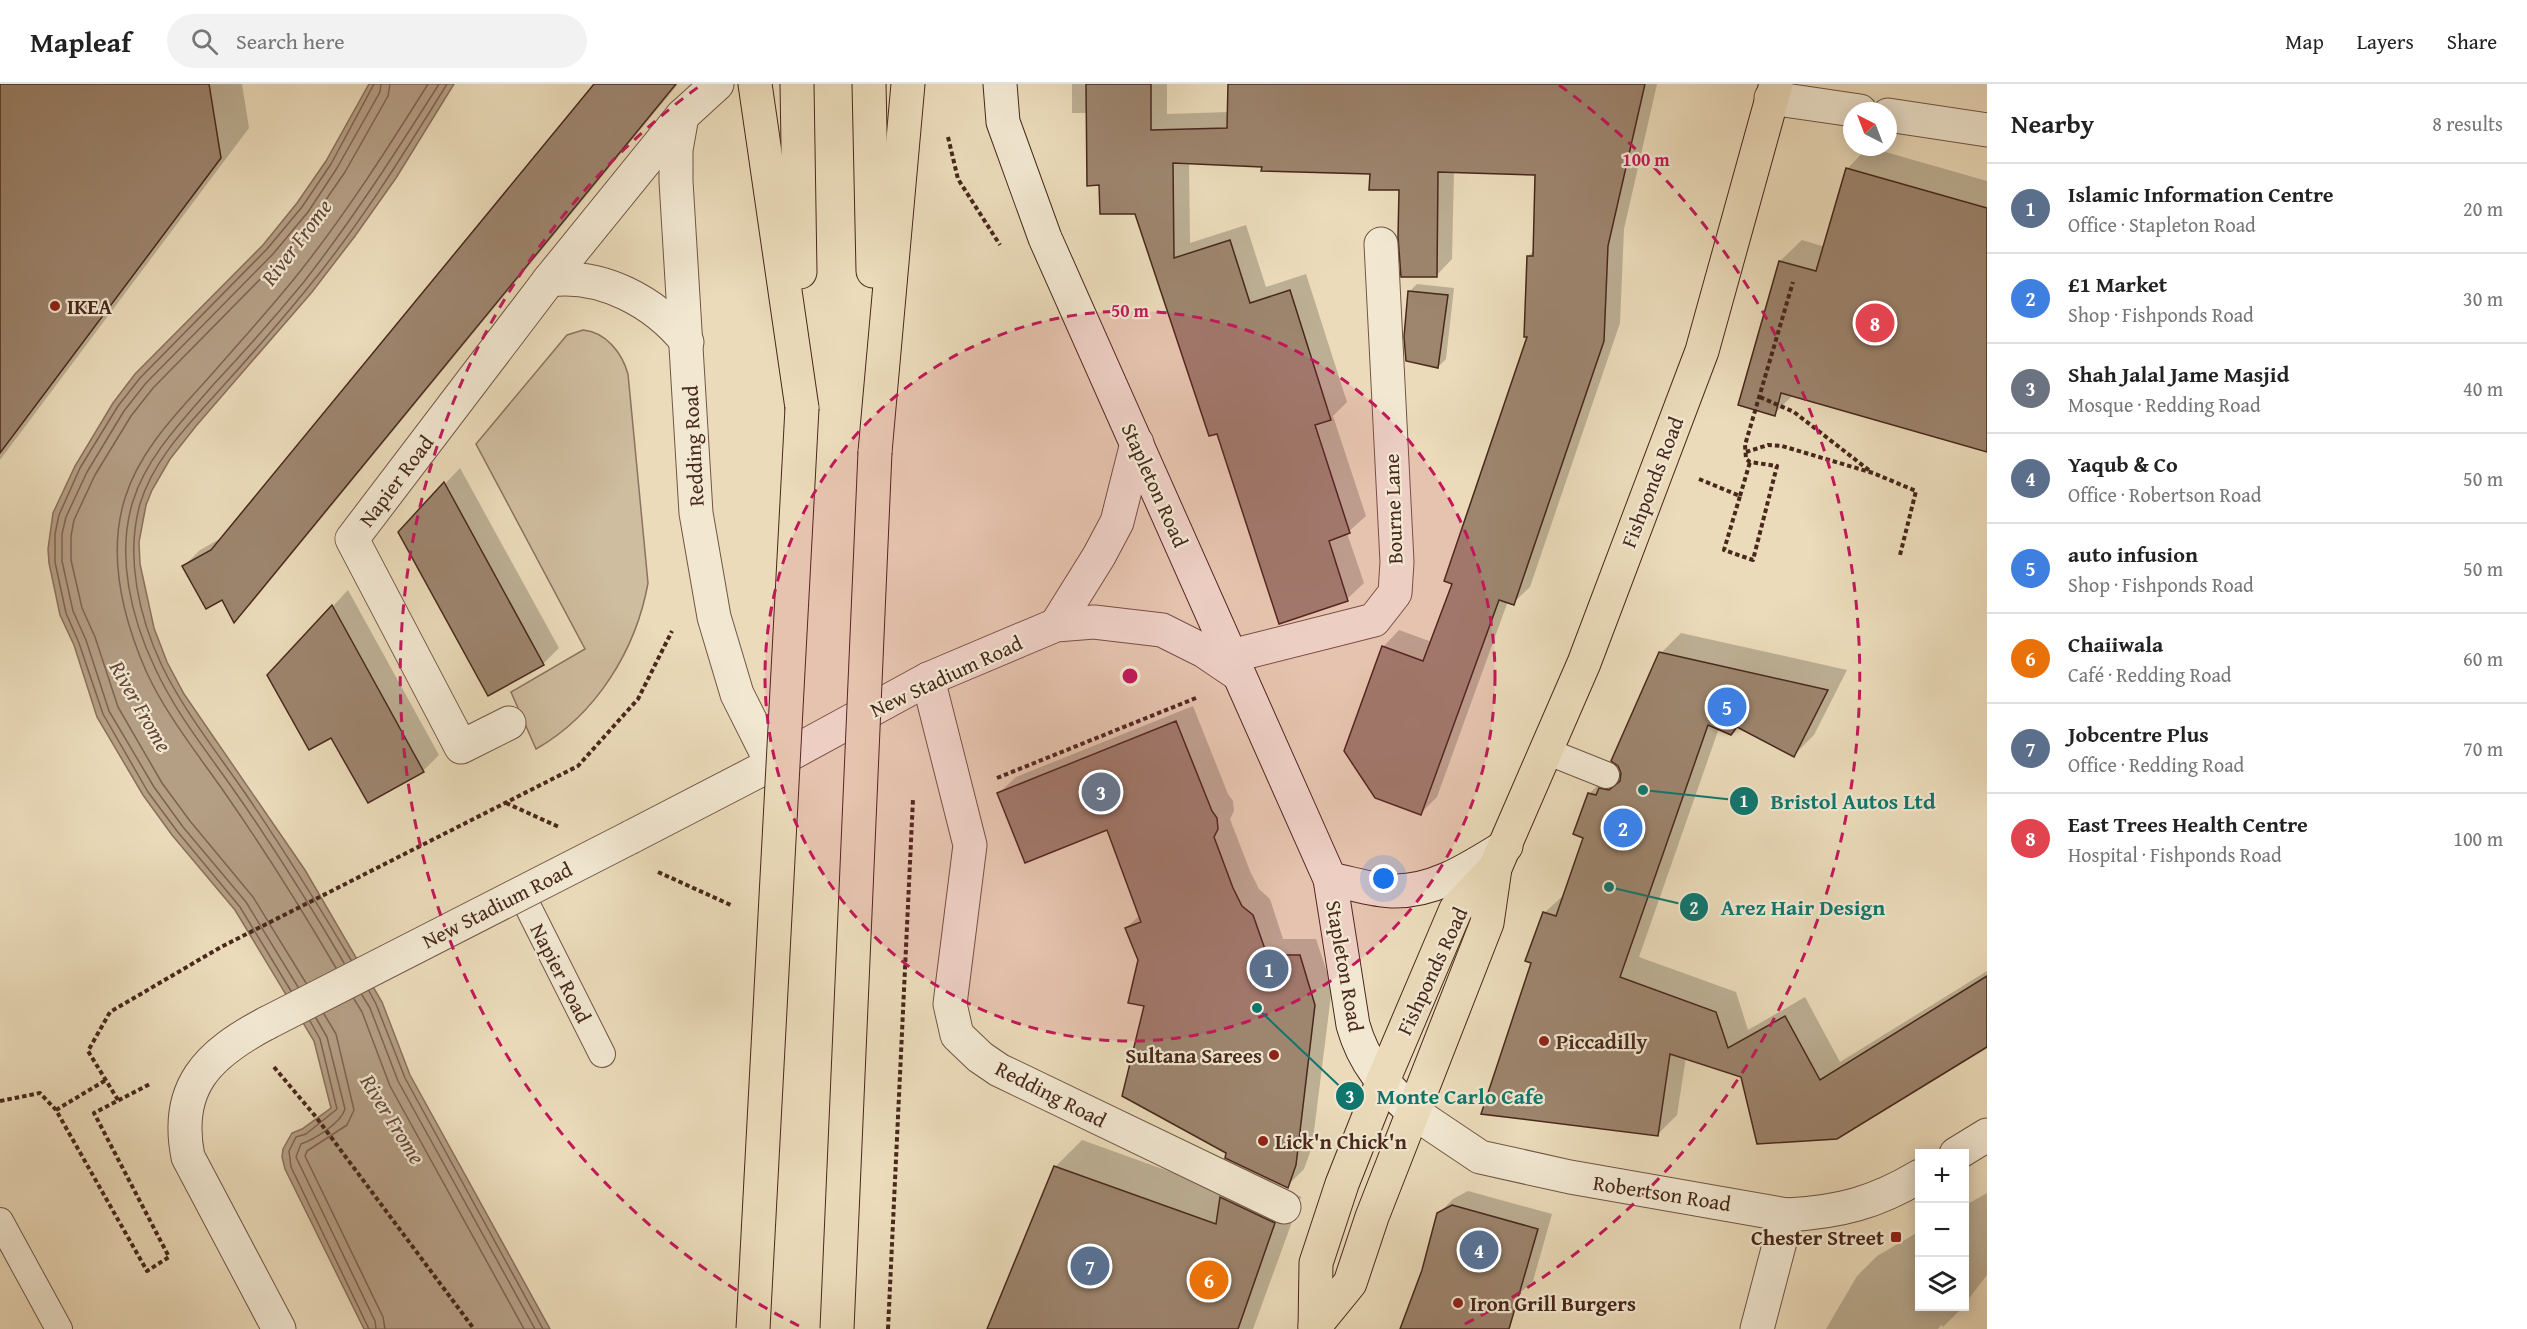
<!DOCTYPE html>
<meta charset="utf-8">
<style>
:root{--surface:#fff;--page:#f2f2f2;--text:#222;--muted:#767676;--line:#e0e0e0;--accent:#8f2418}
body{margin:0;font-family:"Gentium Book Plus",serif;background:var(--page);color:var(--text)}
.controls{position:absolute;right:18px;bottom:18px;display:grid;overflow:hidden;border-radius:0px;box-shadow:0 3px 15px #0003}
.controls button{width:54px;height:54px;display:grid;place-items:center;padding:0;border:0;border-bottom:2px solid var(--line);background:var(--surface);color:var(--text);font:30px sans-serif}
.compass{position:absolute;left:1843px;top:18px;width:54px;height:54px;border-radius:50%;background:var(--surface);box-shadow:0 3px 15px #0003;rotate:318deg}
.you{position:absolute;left:1384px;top:795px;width:21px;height:21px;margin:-15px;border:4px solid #fff;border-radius:50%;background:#1a73e8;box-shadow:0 0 0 9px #1a73e833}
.badge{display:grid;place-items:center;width:39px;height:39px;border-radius:50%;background:var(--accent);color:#fff;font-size:20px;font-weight:700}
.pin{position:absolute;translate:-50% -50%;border:3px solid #fff;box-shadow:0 2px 6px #0006}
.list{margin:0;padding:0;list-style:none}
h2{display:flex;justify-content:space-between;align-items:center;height:78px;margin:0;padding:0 24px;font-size:26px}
h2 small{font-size:20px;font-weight:400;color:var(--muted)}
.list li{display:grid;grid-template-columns:39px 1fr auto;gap:18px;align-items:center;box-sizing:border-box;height:90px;padding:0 24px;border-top:2px solid var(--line)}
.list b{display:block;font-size:22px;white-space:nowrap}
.list p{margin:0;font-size:20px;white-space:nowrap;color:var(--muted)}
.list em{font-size:20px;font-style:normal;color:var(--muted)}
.icon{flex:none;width:33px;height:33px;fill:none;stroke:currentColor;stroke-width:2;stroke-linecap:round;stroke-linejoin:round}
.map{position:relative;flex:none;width:1987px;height:1245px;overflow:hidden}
header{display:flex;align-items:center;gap:36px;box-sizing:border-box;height:84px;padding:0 30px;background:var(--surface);border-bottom:2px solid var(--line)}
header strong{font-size:28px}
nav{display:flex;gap:33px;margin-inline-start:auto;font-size:21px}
.search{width:420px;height:54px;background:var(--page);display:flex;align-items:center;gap:15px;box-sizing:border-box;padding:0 21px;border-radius:33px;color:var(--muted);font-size:22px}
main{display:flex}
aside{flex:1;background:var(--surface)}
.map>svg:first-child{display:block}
</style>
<header>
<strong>Mapleaf</strong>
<div class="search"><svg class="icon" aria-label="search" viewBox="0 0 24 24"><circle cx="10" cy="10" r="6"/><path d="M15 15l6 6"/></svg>Search here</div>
<nav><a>Map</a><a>Layers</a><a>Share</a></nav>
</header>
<main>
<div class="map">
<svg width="1987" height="1245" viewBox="0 0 1987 1245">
<rect width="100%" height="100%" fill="#ebdbba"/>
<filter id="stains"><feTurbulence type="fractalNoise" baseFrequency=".00333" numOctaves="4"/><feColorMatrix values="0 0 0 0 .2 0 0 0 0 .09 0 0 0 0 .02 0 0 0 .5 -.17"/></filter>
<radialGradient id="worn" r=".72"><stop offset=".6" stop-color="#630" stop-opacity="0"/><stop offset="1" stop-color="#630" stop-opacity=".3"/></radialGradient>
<path fill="#cfbd9f" stroke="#8c725e" stroke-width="1.5" d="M583 246C606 248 622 269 628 290L648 499C636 566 596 631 536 665L511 608 585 565 476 360 567 251Z"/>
<path fill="#b49e84" stroke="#896f5a" stroke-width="1.5" d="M369 0H454L396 94 355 152 312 208 196 342 170 375 152 406 146 421 139 458 140 480 154 544 167 578 184 610 305 786 382 918 410 991 550 1245H364L285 1085 282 1073 283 1065 292 1049 302 1045 331 1024 314 957 235 826 172 751 143 711 97 633 74 561 60 531 49 479 48 465 53 429 75 382 113 319 135 290 263 161 297 119 326 77Z"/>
<g fill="#0003">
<path d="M0 0H242L249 44 0 376Z"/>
<path d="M596 0H678L250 521 235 536 222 514 184 482 200 466 223 453Z"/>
<path d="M1072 0H1167V30L1229 28V0H1657L1624 145 1620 239 1530 503 1513 519 1508 517 1437 713 1421 729 1383 563 1399 546 1432 558 1454 499 1529 252 1528 173 1534 166 1536 89 1454 87 1452 175 1436 192 1400 105 1371 89 1189 78 1190 159 1246 141 1266 203 1306 190 1347 318 1333 332 1366 432 1347 449 1364 499 1347 515 1280 538 1217 348 1136 128 1100 100 1088 29H1072Z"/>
<path d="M1868 63 1987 97V366L1793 311 1774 330 1780 177 1802 156 1825 163 1847 85Z"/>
<path d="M1417 200 1454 204 1446 275 1438 283 1409 208Z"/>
<path d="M460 384 559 564 543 580 489 610 400 448Z"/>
<path d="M348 506 439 671 423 687 331 652 269 591Z"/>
<path d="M1681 549 1847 586 1814 651 1794 671 1738 642 1719 644 1639 873 1736 908 1748 946 1805 913 1840 978 1987 887V961L1837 1054 1742 992 1686 973 1677 1031 1657 1051 1544 829 1566 809 1585 753 1589 710 1609 690 1614 691 1621 685 1661 569Z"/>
<path d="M1193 622 1228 710 1233 717 1234 727 1230 735 1250 787 1259 805 1270 815 1283 855H1316L1332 903 1312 1063 1304 1085 1287 1102 1227 1068 1146 921 1140 876 1126 844 1140 831 1108 744 999 709 1016 693Z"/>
<path d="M1082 1056 1227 1108 1248 1087 1301 1113 1253 1245H988L1055 1083Z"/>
<path d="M1468 1107 1552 1130 1533 1197 1518 1211 1507 1245H1403L1423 1187 1438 1130 1453 1115Z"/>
<path d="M1987 1109V1191L1964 1221V1122Z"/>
<path d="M1920 1147V1222L1963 1223 1943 1243 1941 1241 1938 1245H1826L1857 1192 1877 1172Z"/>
</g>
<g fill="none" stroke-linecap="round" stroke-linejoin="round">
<g stroke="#7e6350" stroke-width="1.5">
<path d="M351 876C317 819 282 763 245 709 216 667 184 627 162 582 139 533 125 473 140 420 154 373 193 336 224 301 252 270 279 239 306 206 359 142 403 71 447 0"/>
<path d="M344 879C310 821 276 767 238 712 209 670 176 630 155 584 131 534 116 471 133 417 147 372 183 336 213 301 244 268 274 234 303 199 353 135 396 68 439 0"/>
<path d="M336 884C302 826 267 770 229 715 201 674 167 633 146 587 123 534 107 471 125 414 140 365 179 327 212 290 239 259 268 227 294 195 344 133 386 67 428 0"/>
<path d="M306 899 253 813 190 737 162 699 118 623 95 553 82 524 71 476V452L74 436 95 391 131 332 153 304 279 176 314 133 345 88 388 12 390 0"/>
<path d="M298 903 246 818 183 743 154 703 109 627 86 556 73 527 62 477V450L66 433 87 388 124 327 146 299 273 170 308 128 337 84 380 8 381 0"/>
<path d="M291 907 240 823 177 747 148 708 103 630 79 559 66 529 55 478V450L59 431 80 384 118 322 140 294 267 165 302 123 331 80 374 0"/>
<path d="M369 907 376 920 405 994 543 1245"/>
<path d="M362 911 370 924 398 997 535 1245"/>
<path d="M354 915 362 928 390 1002 524 1245"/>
<path d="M324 930 336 950 354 1026 347 1041 307 1067 305 1072 383 1233 385 1245"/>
<path d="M316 934 327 953 345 1025C341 1039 315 1055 301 1060L296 1073 375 1237 376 1245"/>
<path d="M310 937 320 955 337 1025 306 1050 296 1053 289 1067 291 1083 369 1245"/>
</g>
</g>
<g fill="#9d856e" stroke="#48281c" stroke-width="1.5">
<path d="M0 0H209L221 74 0 369Z"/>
<path d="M594 0H676L234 539 222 516 206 525 182 482 211 466Z"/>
<path d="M1086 0H1151V46L1227 44 1228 0H1645L1608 162 1604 257 1514 521 1499 516 1421 731 1375 714 1344 667 1382 562 1423 577 1452 500 1444 497 1527 253H1524L1527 172H1533L1535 91 1438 88 1437 193H1401L1398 153 1399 106H1369L1370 90 1261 87 1262 83 1173 79 1174 174 1230 156 1250 219 1290 206 1331 336 1315 341 1350 449 1329 457 1348 517 1279 540 1217 350 1209 352 1135 130H1100L1099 101 1087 102Z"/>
<path d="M1846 84 1987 124V368L1781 309 1775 332 1738 321 1779 177 1816 187Z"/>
<path d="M1408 207 1448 211 1438 284 1406 277 1404 253Z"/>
<path d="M444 398 544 581 488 612 398 448Z"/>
<path d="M332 521 424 688 368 719 331 654 309 666 267 591Z"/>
<path d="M1659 568 1828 606 1794 673 1737 643 1731 651 1708 641 1620 893 1716 928 1728 964 1785 932 1820 996 1987 892V963L1837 1055 1757 1060 1741 993 1670 970 1658 1052 1481 1030 1531 879 1525 877 1543 828 1556 832 1583 754 1573 750 1588 709 1596 711 1599 704 1609 706 1620 697 1621 689 1618 682 1611 677Z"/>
<path d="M1176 637 1212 727 1217 734 1218 745 1214 753 1233 804 1242 822 1253 831 1267 871H1300L1315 921 1296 1081 1288 1104 1225 1074 1226 1069 1122 1012 1144 922 1128 919 1138 876 1125 844 1141 838 1107 746 1025 779 997 709Z"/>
<path d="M1054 1082 1216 1140 1220 1113 1275 1139 1238 1245H987Z"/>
<path d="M1452 1121 1538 1145 1509 1245H1400L1422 1186 1437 1129Z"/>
</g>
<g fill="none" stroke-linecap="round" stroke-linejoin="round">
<defs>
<g id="lane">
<path d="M1546 667 1606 691"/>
<path d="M521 809 602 970"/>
<path d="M0 1137 59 1245"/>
</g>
<g id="street">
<path d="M1771 14 1860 27"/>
<path d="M1888 31 1987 46"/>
<path d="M682 32 676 66V97L696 429 714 533 737 610 772 680"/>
<path d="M549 196C602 189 655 218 687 258"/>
<path d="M1056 541 1099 472 1117 438 1137 359"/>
<path d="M1231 572 1374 536 1395 509 1397 478 1381 160"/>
<path d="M928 595 970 761 950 920 957 951 980 973 999 986 1284 1123"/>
<path d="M509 639 461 663 352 455 549 196 682 32 717 0"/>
<path d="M631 753 772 680 928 595 1056 541 1094 538 1162 546 1204 567 1238 590"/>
<path d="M267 939C208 970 174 1003 188 1073L279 1245"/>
<path d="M1413 1028 1480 1073 1570 1093 1787 1131C1839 1128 1875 1119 1920 1092"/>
<path d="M1956 1070 1987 1051"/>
<path d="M1757 1245 1787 1131"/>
</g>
<g id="secondary">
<path d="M1000 0 1003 38 1045 154 1330 795 1353 941C1364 980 1384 1001 1413 1028"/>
<path d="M1330 795C1351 799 1374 807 1395 807 1437 807 1471 783 1506 762"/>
</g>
<g id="primary">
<path d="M1315 1242 1350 1199 1372 1133 1487 839 1495 784"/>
<path d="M1315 1245 1316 1179 1342 1100 1382 999 1456 825 1495 784 1584 579 1702 267 1776 0"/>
</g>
<g id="highway">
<path d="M755 0 802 324"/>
<path d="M797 0 800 188"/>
<path d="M869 0 873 187"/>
<path d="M875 368 908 0"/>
</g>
</defs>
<use href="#lane" stroke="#715544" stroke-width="28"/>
<use href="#street" stroke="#715544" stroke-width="35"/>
<use href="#secondary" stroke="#48281c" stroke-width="35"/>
<use href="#primary" stroke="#48281c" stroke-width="35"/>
<use href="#highway" stroke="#48281c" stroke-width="35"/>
<g stroke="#48281c" stroke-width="4" stroke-dasharray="4.5 3" stroke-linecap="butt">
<path d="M948 53 958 95 1000 161"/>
<path d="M1760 313 1794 328 1870 387"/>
<path d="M1746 368 1768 361 1782 362 1873 389 1916 407 1900 471"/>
<path d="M1699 395 1740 412 1724 466 1753 476 1777 382 1750 378 1746 375 1745 361 1793 198"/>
<path d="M1740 412 1750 378"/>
<path d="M997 694 1196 614"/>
<path d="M506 719 559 743"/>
<path d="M658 788 733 822"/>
<path d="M274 983 316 1033 474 1245"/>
<path d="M118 1016 88 967 110 928 221 863 578 682 638 615 672 547"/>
<path d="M0 1017 40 1009 56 1026 147 1187 169 1173 94 1029 150 1000"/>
<path d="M56 1026 106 996"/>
<path d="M888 1245 913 715"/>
</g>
<use href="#lane" stroke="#f2e8d2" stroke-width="26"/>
<use href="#street" stroke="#f2e8d2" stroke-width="33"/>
<use href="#secondary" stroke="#f2e8d2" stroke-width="33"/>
<use href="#primary" stroke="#ebdbba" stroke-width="33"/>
<use href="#highway" stroke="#ebdbba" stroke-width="33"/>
<defs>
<path id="street-bridge" d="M267 939 631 753"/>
<g id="highway-bridge">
<path d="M753 1245 802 324"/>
<path d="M837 1245 875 368"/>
</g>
</defs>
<use href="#street-bridge" stroke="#715544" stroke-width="35" stroke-linecap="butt"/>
<use href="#highway-bridge" stroke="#48281c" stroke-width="35" stroke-linecap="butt"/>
<use href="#street-bridge" stroke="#f2e8d2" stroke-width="33"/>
<use href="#highway-bridge" stroke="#ebdbba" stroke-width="33"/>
</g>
<circle cx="1130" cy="592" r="365" fill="#c2185b" fill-opacity=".12"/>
<g fill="none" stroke="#c2185b" stroke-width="3" stroke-dasharray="10 8">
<circle cx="1130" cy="592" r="365"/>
<path d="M799 1242A730 730 0 0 1 701 1M1559 1A730 730 0 0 1 1461 1242"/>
</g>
<g fill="#8f2418" stroke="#f2e8d2" stroke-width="2">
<circle cx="55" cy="222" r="6"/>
<circle cx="1544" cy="957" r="6"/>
<circle cx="1274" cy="971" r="6"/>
<circle cx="1263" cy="1057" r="6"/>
<rect x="1890" y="1147" width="12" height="12" rx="3"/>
<circle cx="1458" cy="1219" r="6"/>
</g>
<g text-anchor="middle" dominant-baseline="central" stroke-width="4.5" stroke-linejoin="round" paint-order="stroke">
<g font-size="21" font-weight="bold" fill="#48281c" stroke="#f2e8d2" text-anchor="start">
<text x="67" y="222">IKEA</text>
<text x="1556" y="957">Piccadilly</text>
<text x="1262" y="971" text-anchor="end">Sultana Sarees</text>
<text x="1275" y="1057">Lick'n Chick'n</text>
<text x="1884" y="1153" text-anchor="end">Chester Street</text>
<text x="1470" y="1219">Iron Grill Burgers</text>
</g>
<g font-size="21" fill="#48281c" stroke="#f2e8d2">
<text transform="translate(693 362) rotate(-93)">Redding Road</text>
<text transform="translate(396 397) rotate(-53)">Napier Road</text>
<text transform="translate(1652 398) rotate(-69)">Fishponds Road</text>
<text transform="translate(1155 401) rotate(66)">Stapleton Road</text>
<text transform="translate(1393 425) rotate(-92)">Bourne Lane</text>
<text transform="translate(946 592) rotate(-25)">New Stadium Road</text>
<text transform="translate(497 821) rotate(-27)">New Stadium Road</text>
<text transform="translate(1345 882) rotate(80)">Stapleton Road</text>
<text transform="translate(1432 887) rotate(-65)">Fishponds Road</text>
<text transform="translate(561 889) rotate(63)">Napier Road</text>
<text transform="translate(1051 1010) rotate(27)">Redding Road</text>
<text transform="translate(1662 1109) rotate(9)">Robertson Road</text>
</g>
<g font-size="22" font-style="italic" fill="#634636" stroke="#f2e8d2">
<text transform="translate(296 158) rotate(-53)">River Frome</text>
<text transform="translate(141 622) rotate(60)">River Frome</text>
<text transform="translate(393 1035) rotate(58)">River Frome</text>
</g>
</g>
<circle cx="1130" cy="592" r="9" fill="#c2185b" stroke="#f2e8d2" stroke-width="3"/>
<g font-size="18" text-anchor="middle" font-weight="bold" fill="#c2185b" stroke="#f2e8d2" stroke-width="4.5" stroke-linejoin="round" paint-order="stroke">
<text x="1646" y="82">100 m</text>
<text x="1130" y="233">50 m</text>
</g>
<path fill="none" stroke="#0f766e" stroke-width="2" d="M1643 706L1744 717M1609 803L1694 823M1257 924L1350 1012"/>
<g fill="#0f766e" stroke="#f2e8d2" stroke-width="2">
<circle cx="1643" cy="706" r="6"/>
<circle cx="1609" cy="803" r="6"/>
<circle cx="1257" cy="924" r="6"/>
<circle cx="1744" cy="717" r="15"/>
<circle cx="1694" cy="823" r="15"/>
<circle cx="1350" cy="1012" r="15"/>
</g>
<g font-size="18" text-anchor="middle" font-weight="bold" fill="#fff">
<text x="1744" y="723">1</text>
<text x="1694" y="830">2</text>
<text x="1350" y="1019">3</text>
</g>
<g font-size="22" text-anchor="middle" font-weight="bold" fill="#0f766e" stroke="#f2e8d2" stroke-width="4.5" stroke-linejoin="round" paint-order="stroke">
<text x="1853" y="725">Bristol Autos Ltd</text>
<text x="1803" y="831">Arez Hair Design</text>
<text x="1460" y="1020">Monte Carlo Cafe</text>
</g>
<rect width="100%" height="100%" filter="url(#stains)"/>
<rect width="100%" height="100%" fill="url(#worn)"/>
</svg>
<div class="controls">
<button>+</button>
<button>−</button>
<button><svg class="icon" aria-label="layers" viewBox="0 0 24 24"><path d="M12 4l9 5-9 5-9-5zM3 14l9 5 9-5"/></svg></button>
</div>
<svg class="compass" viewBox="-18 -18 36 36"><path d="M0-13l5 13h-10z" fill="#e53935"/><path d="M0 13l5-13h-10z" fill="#767676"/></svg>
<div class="you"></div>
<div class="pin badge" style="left:1269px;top:885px;background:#5c6f8a">1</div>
<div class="pin badge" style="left:1623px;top:744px;background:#3f7fe0">2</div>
<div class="pin badge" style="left:1101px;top:708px;background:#6b7280">3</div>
<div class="pin badge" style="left:1479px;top:1166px;background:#5c6f8a">4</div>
<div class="pin badge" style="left:1727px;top:623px;background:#3f7fe0">5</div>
<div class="pin badge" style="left:1209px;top:1196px;background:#e8710a">6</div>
<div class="pin badge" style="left:1090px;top:1182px;background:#5c6f8a">7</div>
<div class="pin badge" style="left:1875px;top:239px;background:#e0444e">8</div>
</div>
<aside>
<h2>Nearby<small>8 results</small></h2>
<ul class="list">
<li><span class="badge" style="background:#5c6f8a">1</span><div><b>Islamic Information Centre</b><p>Office · Stapleton Road</p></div><em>20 m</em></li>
<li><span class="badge" style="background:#3f7fe0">2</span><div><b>£1 Market</b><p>Shop · Fishponds Road</p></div><em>30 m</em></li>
<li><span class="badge" style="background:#6b7280">3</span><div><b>Shah Jalal Jame Masjid</b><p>Mosque · Redding Road</p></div><em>40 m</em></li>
<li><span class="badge" style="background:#5c6f8a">4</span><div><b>Yaqub &amp; Co</b><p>Office · Robertson Road</p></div><em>50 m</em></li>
<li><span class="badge" style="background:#3f7fe0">5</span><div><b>auto infusion</b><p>Shop · Fishponds Road</p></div><em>50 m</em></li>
<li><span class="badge" style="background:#e8710a">6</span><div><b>Chaiiwala</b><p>Café · Redding Road</p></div><em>60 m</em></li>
<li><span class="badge" style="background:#5c6f8a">7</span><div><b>Jobcentre Plus</b><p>Office · Redding Road</p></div><em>70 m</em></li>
<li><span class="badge" style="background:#e0444e">8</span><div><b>East Trees Health Centre</b><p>Hospital · Fishponds Road</p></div><em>100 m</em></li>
</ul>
</aside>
</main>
